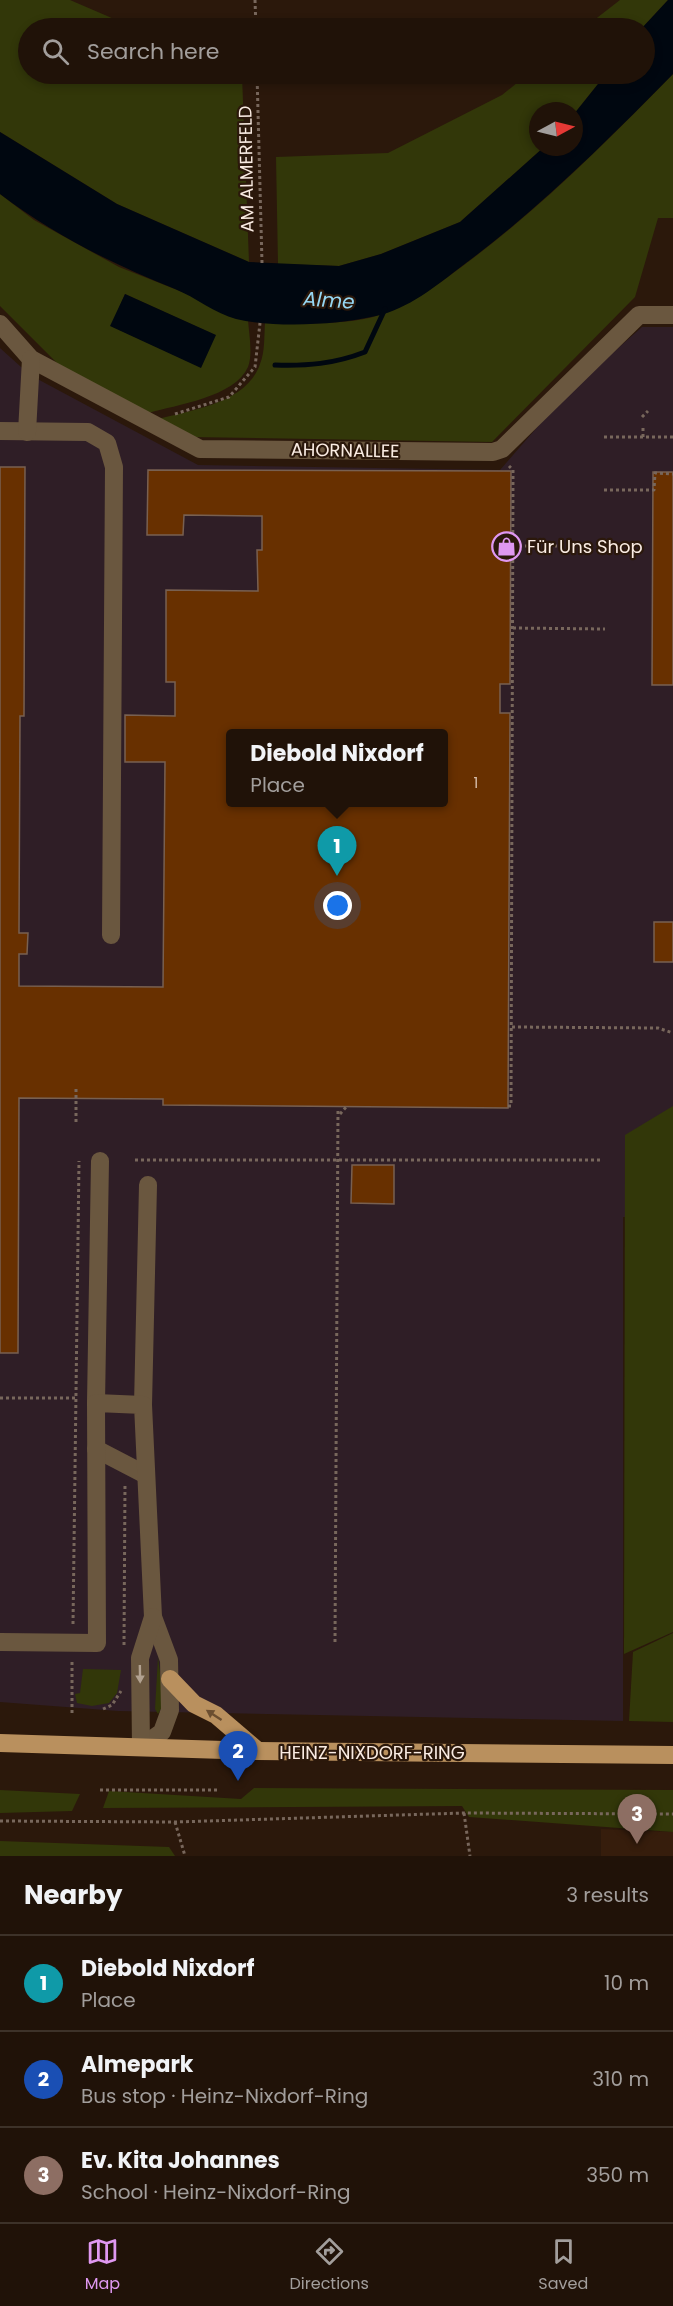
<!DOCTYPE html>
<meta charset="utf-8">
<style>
:root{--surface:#201208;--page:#2d2016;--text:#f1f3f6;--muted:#a29e9c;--line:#3d3229;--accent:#df98f1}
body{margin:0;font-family:Poppins,sans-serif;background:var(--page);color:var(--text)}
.compass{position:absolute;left:529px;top:102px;width:54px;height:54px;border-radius:50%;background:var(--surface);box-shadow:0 3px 9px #0003;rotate:83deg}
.you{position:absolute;left:338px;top:906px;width:21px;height:21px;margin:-15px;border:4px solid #fff;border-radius:50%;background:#1a73e8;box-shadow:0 0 0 9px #1a73e833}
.badge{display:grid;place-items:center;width:39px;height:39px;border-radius:50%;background:var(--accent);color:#fff;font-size:20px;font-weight:700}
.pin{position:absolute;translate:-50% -50px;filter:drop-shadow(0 2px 3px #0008)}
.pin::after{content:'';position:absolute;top:32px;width:21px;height:18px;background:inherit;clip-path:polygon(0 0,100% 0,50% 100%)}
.popup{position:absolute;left:226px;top:729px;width:222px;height:78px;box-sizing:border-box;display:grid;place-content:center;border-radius:6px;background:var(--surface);filter:drop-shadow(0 2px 4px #0005);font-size:20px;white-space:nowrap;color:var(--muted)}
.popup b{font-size:22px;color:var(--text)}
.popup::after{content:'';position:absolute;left:50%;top:100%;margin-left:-12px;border:12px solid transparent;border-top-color:var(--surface)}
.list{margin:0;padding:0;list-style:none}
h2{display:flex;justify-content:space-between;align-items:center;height:78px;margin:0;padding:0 24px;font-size:26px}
h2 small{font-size:20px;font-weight:400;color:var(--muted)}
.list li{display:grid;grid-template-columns:39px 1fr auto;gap:18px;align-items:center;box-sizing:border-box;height:96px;padding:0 24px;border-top:2px solid var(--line)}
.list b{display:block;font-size:22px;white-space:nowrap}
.list p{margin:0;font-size:20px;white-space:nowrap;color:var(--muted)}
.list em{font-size:20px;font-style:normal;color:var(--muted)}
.icon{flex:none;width:33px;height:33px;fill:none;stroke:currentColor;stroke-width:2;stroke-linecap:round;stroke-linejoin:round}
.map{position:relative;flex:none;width:673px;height:1856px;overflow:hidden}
.search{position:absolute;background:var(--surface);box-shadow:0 3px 9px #0003;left:18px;right:18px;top:18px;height:66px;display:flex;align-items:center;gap:15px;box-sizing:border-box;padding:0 21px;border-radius:33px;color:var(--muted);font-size:22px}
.sheet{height:366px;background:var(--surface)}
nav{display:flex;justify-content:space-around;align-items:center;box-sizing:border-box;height:84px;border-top:2px solid var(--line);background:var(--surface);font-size:16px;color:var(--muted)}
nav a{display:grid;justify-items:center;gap:3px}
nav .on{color:var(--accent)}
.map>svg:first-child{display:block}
</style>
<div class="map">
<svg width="673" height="1856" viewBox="0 0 673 1856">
<rect width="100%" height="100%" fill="#2b180b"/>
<path fill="#2f1e26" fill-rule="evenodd" d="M642 327H673V1217H623V1721L118 1711 0 1702V348L30 375 198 465 500 470 567 393ZM230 734H443V802H230Z"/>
<path fill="#361d0c" d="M601 1829 673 1832V1856H601Z"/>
<g fill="#323709" fill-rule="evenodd">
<path d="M0 0H70L135 28H28V74L242 75 249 262 117 204 0 132Z"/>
<path d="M620 0H668L642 28H584Z"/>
<path d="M528 74H606L574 114V111H538V147H544L460 222 381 254 339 266 278 264 276 157 388 153 502 95Z"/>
<path d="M673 74V218H658L635 297 492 442 190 437 158 419C191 410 247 403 260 364 265 352 264 336 265 323 298 323 348 326 379 315 413 304 440 283 468 262 543 206 608 140 673 74Z"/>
<path d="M0 194 34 220 119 267 195 297 234 318 248 320C249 334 253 354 248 367 235 397 176 405 148 413L66 372 0 306ZM125 294 215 335 201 367 111 326Z"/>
<path d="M673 1106V1632L624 1654 625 1135Z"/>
<path d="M673 1633V1722L629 1721 633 1652Z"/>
<path d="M158 1657 164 1704 158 1714 155 1709Z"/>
<path d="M83 1669 121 1670 117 1693 109 1703 92 1706 77 1703 75 1694 80 1693Z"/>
<path d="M254 1788 673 1790V1832L469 1817 462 1806 103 1808 109 1791 241 1799Z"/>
<path d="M0 1790 80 1794 72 1811 0 1813Z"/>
<path d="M0 1841 169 1847 175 1856H0Z"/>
</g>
<g fill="#000710">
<path d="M668 0H673V74C606 142 539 209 462 266 436 286 408 309 376 316 337 325 275 328 236 319 216 314 195 297 175 289 112 264 54 235 0 194V132L117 204 249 262 339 266 381 254 460 222 544 147H574V114L606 74H644V28H642Z"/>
<path d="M125 294 216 335 201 368 110 326Z"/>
</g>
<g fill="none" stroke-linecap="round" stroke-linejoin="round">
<path stroke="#000710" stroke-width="5" d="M275 365C307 366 334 364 365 352L385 309"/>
</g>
<g fill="#683000" stroke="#786051" stroke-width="1.5" fill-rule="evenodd">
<path d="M0 467H25L24 716H20L19 933H28L27 954H19V986L163 987 165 762H125V715L175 716V682H166V590L258 591 257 550H262V516L184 515 183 535H147L148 470 511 471 510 684H500V713H510L508 1108 163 1105V1099L19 1098 18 1353H0ZM231 734H444V802H231Z"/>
<path d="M653 472H673V685H652Z"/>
<rect x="654" y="922" width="19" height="40"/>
<path d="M352 1165H394V1204L351 1203Z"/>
</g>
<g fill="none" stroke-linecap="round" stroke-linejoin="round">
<g stroke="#78675c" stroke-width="3" stroke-dasharray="3 3" stroke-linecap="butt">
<path d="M255 0 256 28"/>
<path d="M257 74 262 263"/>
<path d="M175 414 229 397 255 367 260 323"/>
<path d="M642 417 648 411"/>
<path d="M643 428V437"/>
<path d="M604 437H673"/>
<path d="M604 490H654L655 473 673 474"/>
<path d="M513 546H557"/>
<path d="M513 628 605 629"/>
<path d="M512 1027 658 1028 673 1033"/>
<path d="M508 1106H511L513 470 509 466"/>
<path d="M340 1114 346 1107"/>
<path d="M76 1122V1087"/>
<path d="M135 1160H600"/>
<path d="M0 1398H76"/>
<path d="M73 1624 79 1161"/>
<path d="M335 1642 338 1108"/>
<path d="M124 1645 125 1484"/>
<path d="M103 1709 112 1705 121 1691"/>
<path d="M72 1713V1661"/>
<path d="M100 1790H219"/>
<path d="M464 1813 470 1856"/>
<path d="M0 1821 175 1822 464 1813 673 1814"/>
<path d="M175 1822 185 1856"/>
</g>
<g stroke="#6a573f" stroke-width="18">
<path d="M0 324 31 359 200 449 493 452 502 449 639 315H673"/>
<path d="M0 431 88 432 107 443 114 467 111 935"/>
<path d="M27 432 31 359"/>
<path d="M96 1403 100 1161"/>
<path d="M143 1405 148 1185"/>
<path d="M96 1449 146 1475"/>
<path d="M0 1642 97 1643 96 1403 143 1405 153 1617 169 1660 170 1710 162 1732 141 1747"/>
<path d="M141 1747 140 1658 153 1617"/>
</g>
<g stroke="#b9905e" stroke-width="18">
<path d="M170 1679 194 1704 216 1715 258 1751"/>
<path d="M0 1743 258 1751 673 1755"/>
</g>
</g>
<defs><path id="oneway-solid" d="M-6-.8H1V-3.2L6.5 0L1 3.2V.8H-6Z" transform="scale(1.5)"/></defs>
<use fill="#b2a291" href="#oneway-solid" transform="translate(140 1674) rotate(89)"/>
<use fill="#6b4e30" href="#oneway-solid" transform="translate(214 1715) rotate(-147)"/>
<defs>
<symbol id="shop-ring" viewBox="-11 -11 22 22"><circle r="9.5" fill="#2b180b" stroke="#df98f1" stroke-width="1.5"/><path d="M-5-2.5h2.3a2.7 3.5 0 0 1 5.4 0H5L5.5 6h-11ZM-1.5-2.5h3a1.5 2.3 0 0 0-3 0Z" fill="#df98f1"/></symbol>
</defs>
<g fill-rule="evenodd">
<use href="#shop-ring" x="490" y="530" width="33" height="33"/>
</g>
<g text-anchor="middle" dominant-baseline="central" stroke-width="4.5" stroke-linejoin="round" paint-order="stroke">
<g font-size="15" fill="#d6bdaa">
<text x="476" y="782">1</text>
</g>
<g font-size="18" fill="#faece3" stroke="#2b180b">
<text transform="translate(246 169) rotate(-91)">AM ALMERFELD</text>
<text transform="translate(345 450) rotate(1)">AHORNALLEE</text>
<text x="372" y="1752">HEINZ-NIXDORF-RING</text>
</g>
<g font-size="18" fill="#faece3" stroke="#2b180b" text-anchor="start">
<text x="527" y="546">Für Uns Shop</text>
</g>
<g font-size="20" font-style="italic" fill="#96d7f3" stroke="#2b180b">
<text transform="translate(329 300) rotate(4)">Alme</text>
</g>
</g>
</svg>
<svg class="compass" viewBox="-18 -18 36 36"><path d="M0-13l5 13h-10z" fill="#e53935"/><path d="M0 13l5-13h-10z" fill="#a29e9c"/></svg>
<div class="you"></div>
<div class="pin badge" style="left:337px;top:876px;background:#0f9aa8">1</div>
<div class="popup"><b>Diebold Nixdorf</b>Place</div>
<div class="pin badge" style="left:238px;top:1781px;background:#1a4fb4">2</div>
<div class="pin badge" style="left:637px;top:1844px;background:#8d6e63">3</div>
<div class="search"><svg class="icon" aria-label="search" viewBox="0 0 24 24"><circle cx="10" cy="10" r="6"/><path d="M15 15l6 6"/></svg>Search here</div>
</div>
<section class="sheet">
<h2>Nearby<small>3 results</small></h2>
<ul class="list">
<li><span class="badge" style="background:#0f9aa8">1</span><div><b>Diebold Nixdorf</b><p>Place</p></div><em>10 m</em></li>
<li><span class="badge" style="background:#1a4fb4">2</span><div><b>Almepark</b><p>Bus stop · Heinz-Nixdorf-Ring</p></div><em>310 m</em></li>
<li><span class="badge" style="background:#8d6e63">3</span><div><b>Ev. Kita Johannes</b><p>School · Heinz-Nixdorf-Ring</p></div><em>350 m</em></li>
</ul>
</section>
<nav>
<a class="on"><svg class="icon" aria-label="map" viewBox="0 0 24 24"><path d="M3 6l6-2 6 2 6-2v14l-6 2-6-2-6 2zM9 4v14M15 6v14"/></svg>Map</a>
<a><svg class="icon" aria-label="directions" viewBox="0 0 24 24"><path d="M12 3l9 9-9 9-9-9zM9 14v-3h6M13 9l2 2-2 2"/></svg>Directions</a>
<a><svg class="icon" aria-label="saved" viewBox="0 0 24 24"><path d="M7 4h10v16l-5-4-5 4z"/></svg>Saved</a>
</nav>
